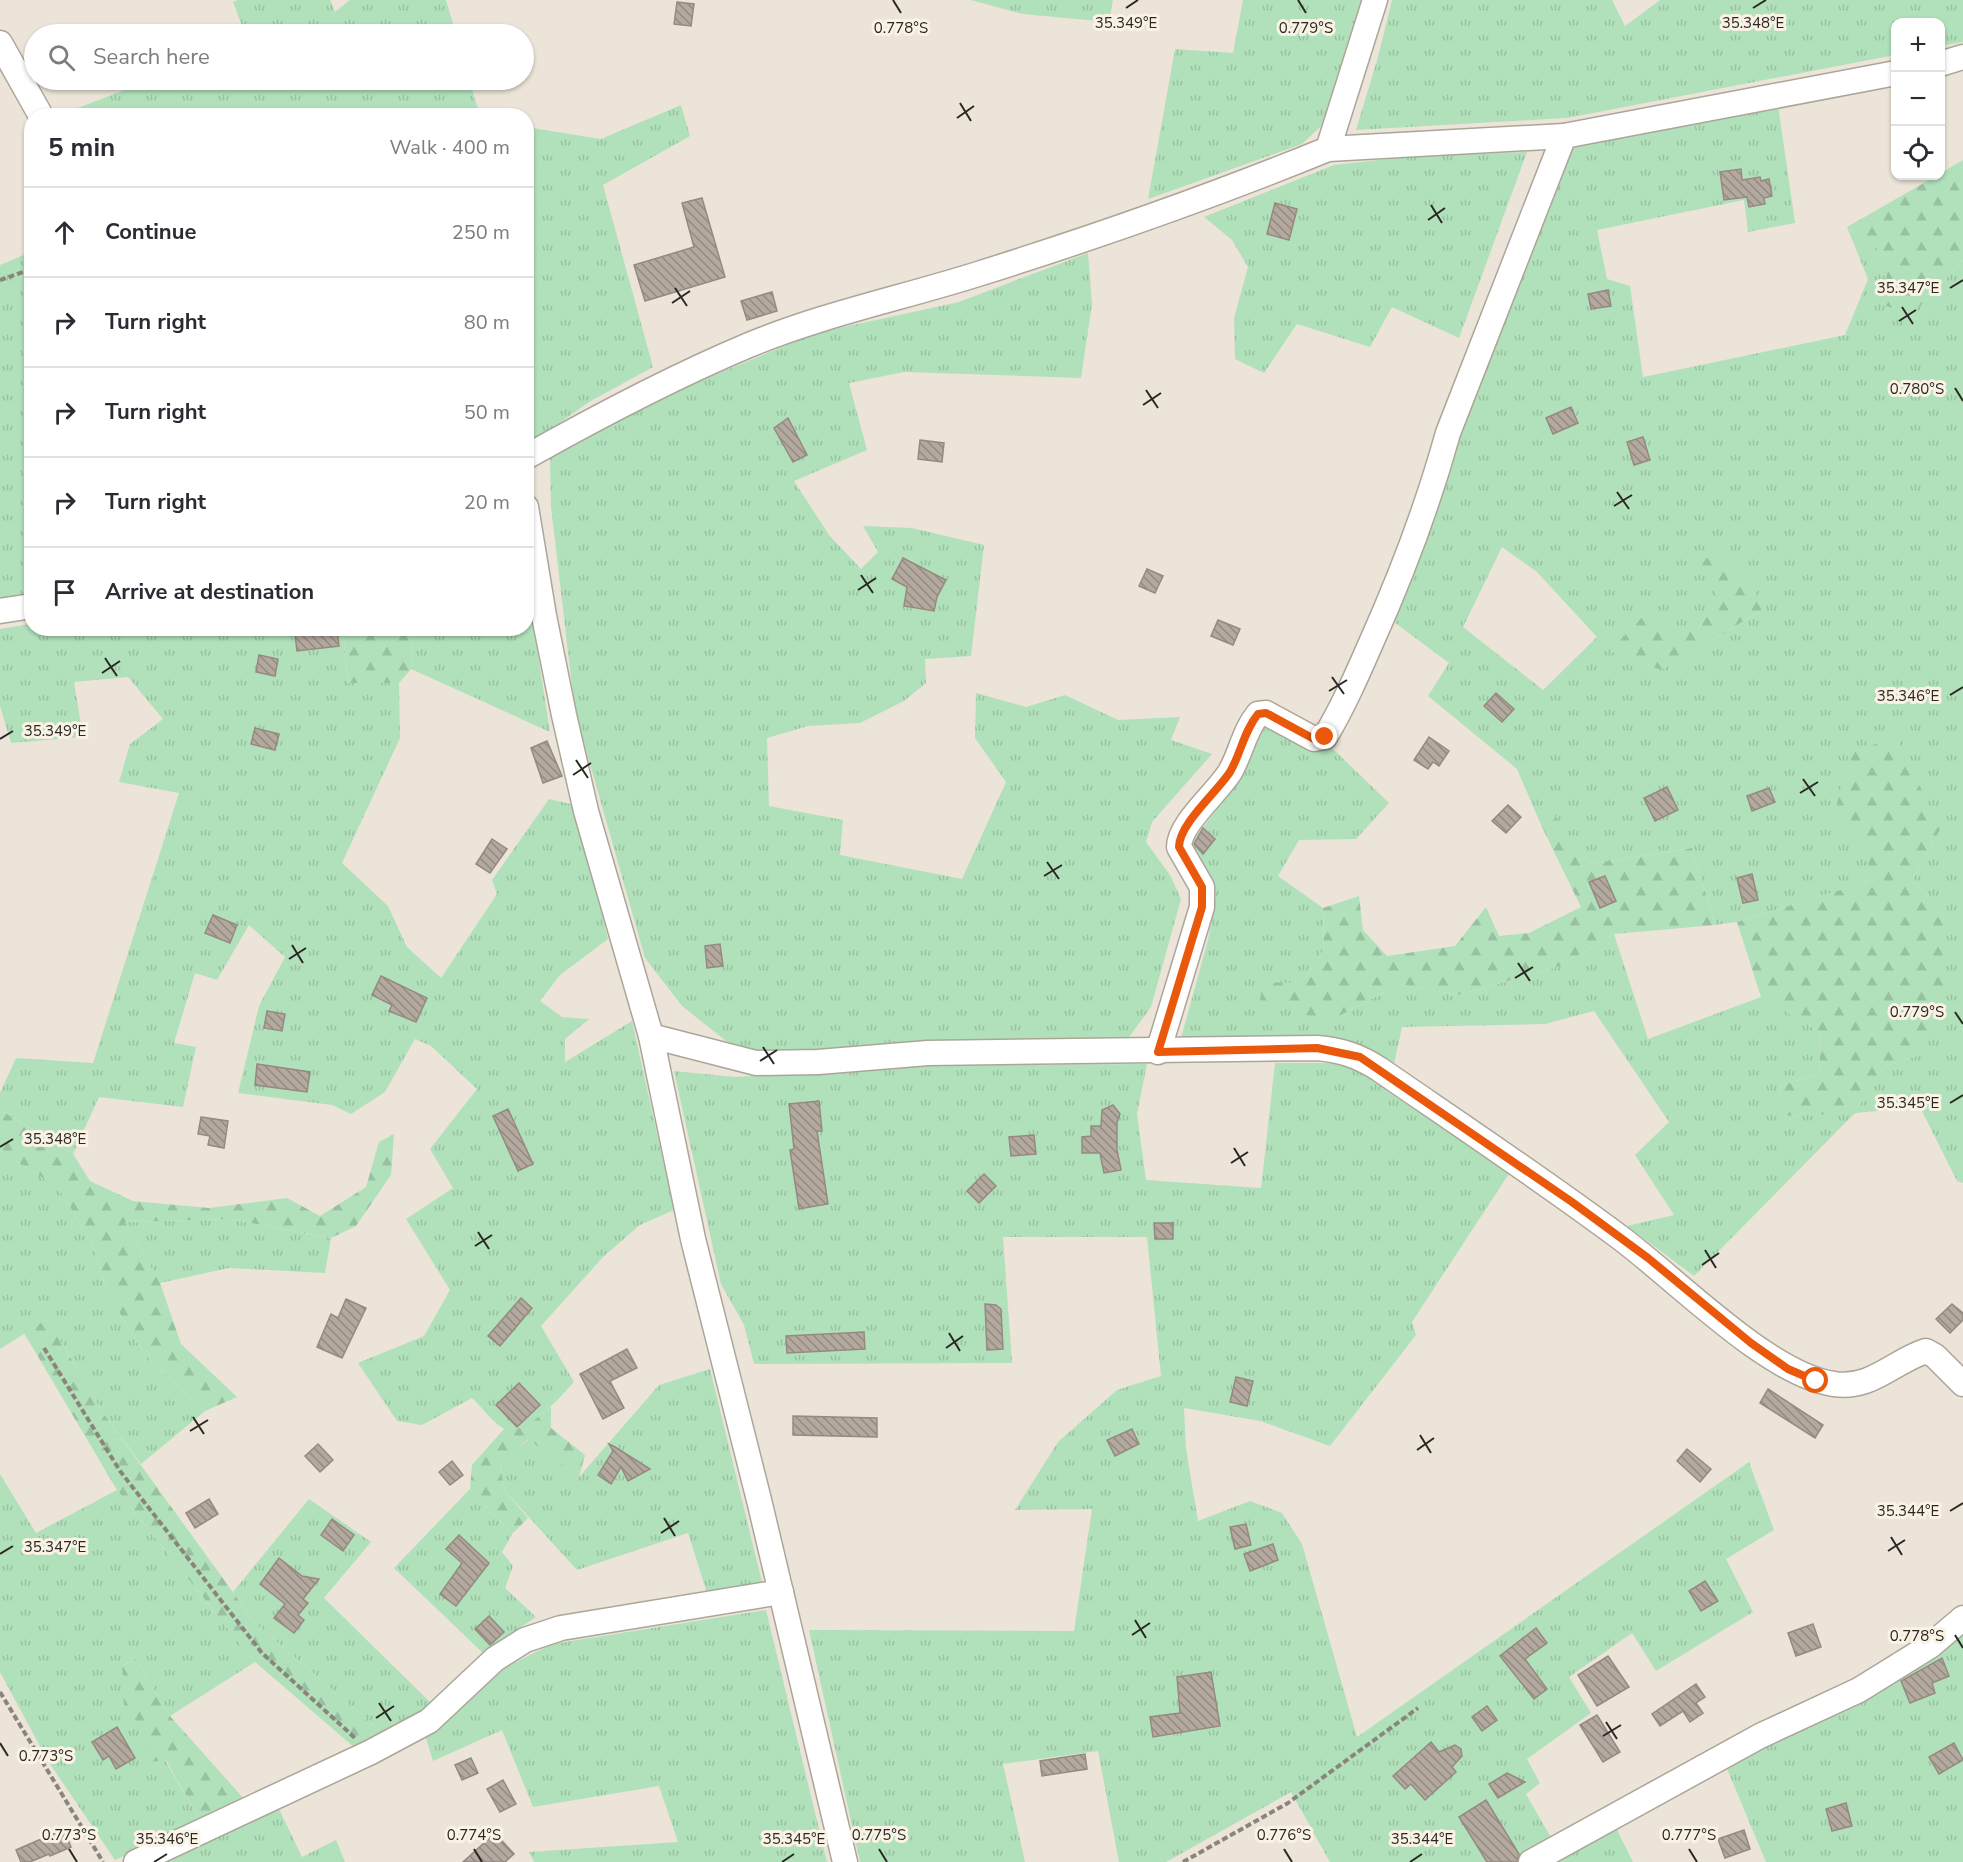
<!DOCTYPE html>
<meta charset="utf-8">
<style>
:root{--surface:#fff;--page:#f7f7f7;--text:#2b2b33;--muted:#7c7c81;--line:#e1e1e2}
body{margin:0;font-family:"Nunito Sans",sans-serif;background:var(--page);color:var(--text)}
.controls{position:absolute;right:18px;top:18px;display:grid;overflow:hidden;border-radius:12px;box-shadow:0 2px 4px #0004}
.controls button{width:54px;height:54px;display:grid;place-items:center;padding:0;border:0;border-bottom:2px solid var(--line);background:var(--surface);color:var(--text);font:30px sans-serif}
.stop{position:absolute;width:18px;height:18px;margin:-14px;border:4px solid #ea580c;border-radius:50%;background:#fff}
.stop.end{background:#ea580c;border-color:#fff;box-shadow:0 2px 6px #0008}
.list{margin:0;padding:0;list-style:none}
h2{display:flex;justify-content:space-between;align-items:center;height:78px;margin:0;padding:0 24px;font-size:26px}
h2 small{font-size:20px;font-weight:400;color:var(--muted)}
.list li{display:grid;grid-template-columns:39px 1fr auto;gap:18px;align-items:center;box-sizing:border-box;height:90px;padding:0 24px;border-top:2px solid var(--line)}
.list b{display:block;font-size:22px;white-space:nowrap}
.list em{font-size:20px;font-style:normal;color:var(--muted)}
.icon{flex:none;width:33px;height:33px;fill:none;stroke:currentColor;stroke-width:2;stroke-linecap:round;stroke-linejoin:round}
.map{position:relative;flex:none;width:1963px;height:1862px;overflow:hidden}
.search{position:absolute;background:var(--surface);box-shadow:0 2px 4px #0004;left:24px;top:24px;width:510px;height:66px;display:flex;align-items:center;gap:15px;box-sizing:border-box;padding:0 21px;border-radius:33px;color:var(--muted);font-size:22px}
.panel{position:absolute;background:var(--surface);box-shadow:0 2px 4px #0004;left:24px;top:108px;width:510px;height:528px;border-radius:24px}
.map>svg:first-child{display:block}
</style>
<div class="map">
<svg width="1963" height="1862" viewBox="0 0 1963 1862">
<defs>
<pattern id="grass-tufts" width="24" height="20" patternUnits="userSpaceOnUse" patternTransform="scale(1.5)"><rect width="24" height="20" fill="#b1e1bb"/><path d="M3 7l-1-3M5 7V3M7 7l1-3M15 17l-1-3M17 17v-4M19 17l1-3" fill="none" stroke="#98c1a1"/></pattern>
<pattern id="forest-firs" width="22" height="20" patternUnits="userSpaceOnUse" patternTransform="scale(1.5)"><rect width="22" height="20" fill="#b1e1bb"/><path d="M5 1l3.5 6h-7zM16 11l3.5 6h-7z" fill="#98c1a1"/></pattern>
<pattern id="building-back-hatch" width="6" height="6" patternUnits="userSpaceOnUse" patternTransform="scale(1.5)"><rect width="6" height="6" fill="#b4a99f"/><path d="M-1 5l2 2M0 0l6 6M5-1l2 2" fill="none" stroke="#938a81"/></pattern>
</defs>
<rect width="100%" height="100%" fill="#ece4d8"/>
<g fill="url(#grass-tufts)" fill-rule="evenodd">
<path d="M237 0H330L335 12 350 0H446L456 34H245L233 2Z"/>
<path d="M971 0H1113L1109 22 1022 14Z"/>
<path d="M1243 0H1362L1321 126 1302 144 1148 199 1175 49 1233 53Z"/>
<path d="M1392 0H1612L1625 26 1660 0H1963V42L1941 46 1940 22H1896L1895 55 1567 118 1356 130 1378 57Z"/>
<path d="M151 80H469L480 115H59Z"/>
<path d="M681 105 690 136 603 185 653 367 589 402 530 444H526V127L601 139Z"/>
<path d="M1778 105 1795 223 1748 232 1744 200 1597 230 1607 279 1630 286 1643 377 1845 335 1868 279 1847 227 1890 258 1912 315 1963 260V1183L1957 1181 1920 1107 1855 1113 1694 1276 1627 1226 1674 1215 1635 1155 1669 1122 1594 1011 1545 1024 1402 1027 1394 1064 1341 1038H1181L1208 940 1216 896 1191 843 1245 772 1262 723 1310 751 1332 748 1389 803 1356 839 1299 840 1278 876 1323 908 1324 949 1302 983 1328 1022 1399 984 1458 995 1560 966 1614 934 1648 1039 1761 997 1821 1032 1819 1074 1779 1086 1784 1116 1855 1112 1883 1067 1916 1056 1943 917 1913 879 1940 830 1868 853 1870 881 1737 922 1715 925 1692 848 1589 864 1553 814 1541 825 1517 769 1428 696 1449 663 1394 622 1455 436 1570 141ZM1502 547 1537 572 1597 637 1543 690 1463 627ZM1719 599 1764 609 1661 670 1611 651 1646 613 1673 632 1697 630Z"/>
<path d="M1527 152 1459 338 1392 307 1370 347 1297 324 1264 373 1235 359 1234 318 1248 267 1232 240 1204 217 1334 165 1416 156Z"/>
<path d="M31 252V593L0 600V265Z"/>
<path d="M1088 253 1092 304 1081 378 904 372 849 383 867 450 794 481 829 535 861 569 878 552 863 526 912 528 984 545 971 656 925 659 926 683 904 701 860 723 808 726 767 738 769 806 843 820 840 855 962 879 1006 782 975 738 976 693 1026 707 1065 695 1118 720 1180 717 1171 740 1212 754 1152 822 1146 842 1170 875 1181 899 1151 1007 1129 1037 907 1045 785 1053 756 1052 726 1041 682 1006 645 958 575 711 551 507 550 457 666 395 816 333 959 302Z"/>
<path d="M527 584 550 732 411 669 414 629 526 628Z"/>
<path d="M31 624 32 628 343 629 348 683H399L400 738 342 863 388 906 407 947 441 978 497 894 492 880 549 799 575 805 608 939 560 975 540 1001 562 1017 589 1019 565 1039V1062L632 1021 674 1210 640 1225 604 1256 541 1326 574 1382C562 1395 527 1436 507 1430 495 1426 482 1407 472 1398L422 1425 397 1421 358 1363 424 1336 450 1290 406 1219 453 1188 430 1149 477 1089 431 1046 415 1039 385 1092 351 1114 332 1105 238 1093 259 1006 285 957 249 925 217 980 195 973 174 1043 196 1047 183 1107 99 1097 73 1154 0 1110V1093L16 1058 93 1063 179 793 119 782 130 744 163 719 128 677 74 682 83 737 11 743 0 706V629Z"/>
<path d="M1275 1063H1332L1365 1071 1512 1169 1412 1322 1416 1335 1330 1446 1260 1421 1184 1408 1186 1449 1198 1521 1250 1501 1282 1513 1302 1544 1357 1737 1749 1462 1774 1530 1726 1559 1753 1612 1656 1671 1632 1633 1569 1677 1591 1713 1527 1759 1540 1783 1526 1794 1553 1841 1517 1862H1330L1291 1792 1166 1862H1119L1098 1751 1003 1764 1025 1862H860L809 1630 1074 1631 1092 1509 1015 1510 1058 1442 1117 1390 1161 1376 1147 1237H1003L1012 1363 754 1364 744 1325 721 1284 674 1071 735 1077 940 1065 1147 1064 1137 1114 1146 1180 1261 1188Z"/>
<path d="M0 1151 59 1188 93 1246 106 1290 145 1355 205 1411 141 1464 101 1410 48 1319 0 1349Z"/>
<path d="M230 1219 331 1238 325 1273 229 1268 160 1283 125 1222Z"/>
<path d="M710 1369 762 1582 707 1593 688 1533 577 1570 505 1491 500 1464 529 1439 579 1477 659 1385Z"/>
<path d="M0 1474 36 1533 117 1490 255 1662 170 1716 136 1659 122 1666 125 1705 165 1760 201 1822 115 1860 48 1761 0 1672Z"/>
<path d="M470 1489 512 1534 502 1552 513 1566 505 1588 536 1617 483 1653 394 1568Z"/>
<path d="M309 1499 371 1542 324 1598 430 1702 416 1719 386 1736 256 1624 233 1592Z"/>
<path d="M766 1610 827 1862H534L529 1852 678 1842 659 1786 533 1807 502 1730 433 1761 426 1738 506 1667 552 1644Z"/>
<path d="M1963 1633V1862H1766L1725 1764Z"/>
<path d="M278 1807 302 1857 336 1840 345 1862H160Z"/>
<path d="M1615 1826 1633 1862H1550Z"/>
</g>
<g fill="url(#forest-firs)">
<path d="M1963 160V260L1912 315 1881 304 1890 258 1847 227 1936 176H1940L1941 173Z"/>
<path d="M1719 552 1754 590 1764 609 1661 670 1610 651 1646 613 1673 631 1697 630 1719 599 1697 563Z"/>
<path d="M343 629H414L411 669 399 683H348Z"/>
<path d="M1897 737 1940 830 1913 879 1943 917 1945 1017 1916 1056 1883 1067 1855 1113 1783 1116 1779 1086 1819 1074 1821 1032 1761 997 1737 922 1869 881 1868 853 1833 821 1849 753Z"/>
<path d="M1553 813 1589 864 1692 848 1715 925 1614 934 1560 966 1458 995 1399 984 1328 1022 1260 1000 1263 982 1302 983 1324 949 1323 908 1359 896 1363 930 1387 956 1455 946 1486 907 1499 936 1529 933 1581 907 1541 825Z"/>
<path d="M0 1110 73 1154 90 1181 133 1201 209 1208 287 1198 320 1216 366 1187 379 1142 394 1134 391 1175 356 1226 331 1238 230 1219 125 1222 160 1283 181 1344 237 1397 205 1411 145 1355 106 1290 93 1246 59 1188 0 1151Z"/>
<path d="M48 1319 101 1410 256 1624 386 1736 355 1748 255 1662 117 1490 24 1333Z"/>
<path d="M551 1407V1428L585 1455 579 1477 528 1439 500 1465 505 1491 528 1518 512 1534 470 1489 472 1465 504 1429C522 1433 537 1418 551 1407Z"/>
<path d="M136 1659 170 1716 245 1800 201 1822 166 1760 142 1763 149 1740 124 1705 122 1666Z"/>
</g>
<g fill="url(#building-back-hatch)" stroke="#958a82" stroke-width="1.5">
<path d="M677 2 694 4 691 26 674 24Z"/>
<path d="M1741 169 1742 180 1760 177 1761 181 1769 179 1772 196 1764 198 1765 204 1749 207 1747 197 1724 200 1720 172Z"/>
<path d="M702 198 725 277 645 301 634 265 694 247 682 203Z"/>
<path d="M1275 203 1297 209 1289 240 1267 234Z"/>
<path d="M1608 290 1611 306 1591 309 1588 294Z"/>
<path d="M772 292 777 311 747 320 741 301Z"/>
<path d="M1571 407 1578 423 1553 434 1546 418Z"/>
<path d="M788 418 807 455 793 462 774 428Z"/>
<path d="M1643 437 1650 460 1634 465 1627 442Z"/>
<path d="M920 440 944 443 942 462 918 459Z"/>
<path d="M903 558 946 580 937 597 934 611 904 606 907 587 892 579Z"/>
<path d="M1147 569 1163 576 1155 593 1139 586Z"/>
<path d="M1218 620 1240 629 1233 645 1211 636Z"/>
<path d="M337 630 339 646 297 651 295 635Z"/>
<path d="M259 655 278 659 275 676 256 672Z"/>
<path d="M1496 693 1514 709 1502 722 1484 706Z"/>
<path d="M255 728 279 734 275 750 251 744Z"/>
<path d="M1429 737 1449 751 1439 766 1433 762 1428 769 1414 760Z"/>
<path d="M547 741 562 776 543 783 531 748Z"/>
<path d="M1667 787 1678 810 1655 821 1644 798Z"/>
<path d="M1769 788 1775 802 1752 811 1747 796Z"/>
<path d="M1508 805 1521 817 1506 833 1492 821Z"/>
<path d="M1203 828 1215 839 1203 854 1194 844Z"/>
<path d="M492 839 507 849 490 873 476 864Z"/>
<path d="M1752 874 1758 900 1743 903 1737 878Z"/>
<path d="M1605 876 1616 901 1600 908 1589 882Z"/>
<path d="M213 915 237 925 230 943 205 933Z"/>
<path d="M720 944 723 966 707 968 705 946Z"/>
<path d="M381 976 427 998 416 1022 389 1011 392 1005 372 995Z"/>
<path d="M267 1011 285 1014 282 1031 264 1028Z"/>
<path d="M257 1064 310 1072 307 1092 255 1085Z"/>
<path d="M819 1101 822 1131H817L828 1204 799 1209 790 1150 794 1149 789 1104Z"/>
<path d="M1113 1105 1120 1114 1117 1123V1150L1121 1170 1104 1173 1100 1153H1082V1137L1091 1136V1126H1101L1102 1110Z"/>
<path d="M508 1109 533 1164 518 1171 493 1116Z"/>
<path d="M201 1117 228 1121 224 1148 208 1145 210 1136 198 1134Z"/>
<path d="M1034 1135 1036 1154 1011 1156 1009 1137Z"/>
<path d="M984 1174 996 1186 979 1203 967 1191Z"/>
<path d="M1154 1223H1173V1239H1155Z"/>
<path d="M521 1298 532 1308 500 1346 488 1336Z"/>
<path d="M346 1299 366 1308 342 1358 317 1347 331 1314 338 1318Z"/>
<path d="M985 1304 996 1305 1001 1309 1003 1349 987 1350Z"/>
<path d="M1952 1304 1963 1313V1320L1950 1333 1936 1319Z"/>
<path d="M864 1332 865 1349 787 1353 786 1336Z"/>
<path d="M627 1349 637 1368 610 1381 624 1408 603 1419 580 1374Z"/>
<path d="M1236 1377 1253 1381 1247 1406 1230 1402Z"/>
<path d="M519 1383 540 1405 517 1427 496 1405Z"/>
<path d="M1768 1389 1823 1425 1815 1438 1760 1403Z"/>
<path d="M793 1416 877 1418V1437L793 1435Z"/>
<path d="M1132 1429 1139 1444 1115 1456 1107 1440Z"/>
<path d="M318 1444 333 1460 320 1472 305 1456Z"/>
<path d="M609 1444 615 1447 650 1469 628 1481 621 1467 611 1484 598 1475 613 1451Z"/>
<path d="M1687 1449 1711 1469 1700 1482 1677 1461Z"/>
<path d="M452 1461 463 1475 450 1485 439 1472Z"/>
<path d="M209 1499 218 1514 195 1528 186 1513Z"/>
<path d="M332 1519 354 1535 343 1551 321 1535Z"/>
<path d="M1246 1524 1251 1545 1235 1549 1230 1527Z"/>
<path d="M459 1535 489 1563 456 1606 440 1594 462 1563 446 1549Z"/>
<path d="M1273 1544 1278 1560 1250 1571 1244 1554Z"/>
<path d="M279 1558 302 1576 319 1579 303 1599 308 1603 298 1615 304 1620 294 1633 274 1618 285 1604 260 1584Z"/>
<path d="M1705 1581 1718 1601 1701 1611 1689 1591Z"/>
<path d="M489 1616 504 1632 490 1645 475 1629Z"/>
<path d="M1813 1624 1821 1647 1796 1656 1788 1633Z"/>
<path d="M1536 1628 1547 1643 1525 1659 1547 1689 1534 1699 1500 1656Z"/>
<path d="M1608 1656 1629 1687 1597 1706 1578 1675Z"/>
<path d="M1942 1658 1949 1676 1932 1683 1935 1693 1910 1703 1901 1681Z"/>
<path d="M1211 1672 1220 1726 1153 1737 1150 1717 1180 1713 1177 1677Z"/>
<path d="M1696 1684 1705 1697 1696 1703 1703 1713 1690 1722 1683 1711 1660 1726 1652 1714Z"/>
<path d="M1487 1706 1497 1720 1482 1731 1472 1717Z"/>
<path d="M1597 1715 1620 1752 1603 1762 1580 1725Z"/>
<path d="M117 1727 135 1758 116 1769 109 1756 103 1760 92 1742Z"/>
<path d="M1431 1742 1439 1752 1455 1745 1461 1749 1462 1756 1452 1767 1456 1772 1425 1800 1411 1784 1405 1789 1393 1776Z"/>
<path d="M1954 1743 1963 1760 1939 1774 1929 1757Z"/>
<path d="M1085 1754 1087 1769 1042 1776 1040 1761Z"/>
<path d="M471 1758 478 1773 462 1780 455 1765Z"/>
<path d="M1507 1773 1525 1782 1498 1798 1489 1784Z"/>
<path d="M503 1780 516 1804 500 1812 487 1789Z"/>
<path d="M1486 1800 1519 1854 1517 1862H1487L1459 1817Z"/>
<path d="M1846 1803 1852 1826 1832 1831 1826 1809Z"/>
<path d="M64 1829 71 1847 50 1856 49 1854 30 1862H21L16 1850Z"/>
<path d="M1744 1830 1750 1849 1725 1858 1718 1839Z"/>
<path d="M495 1833 514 1854 505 1862H463Z"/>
</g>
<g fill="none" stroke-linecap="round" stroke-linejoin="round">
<defs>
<g id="street">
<path d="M0 43 41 116"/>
<path d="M1940 64 1963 57"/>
<path d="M1328 149 1564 136 1896 73"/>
<path d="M526 457C599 416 673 377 749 345 824 314 902 298 978 274 1096 237 1213 196 1328 149L1375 0"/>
<path d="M526 507 544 616 564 715 586 811 651 1036 693 1239 759 1500 845 1862"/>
<path d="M0 611 32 606"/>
<path d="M651 1036 756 1063 818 1062 928 1053 1317 1048C1341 1050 1359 1056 1379 1069 1459 1124 1540 1178 1618 1236 1674 1277 1768 1375 1834 1384 1871 1390 1894 1361 1926 1351L1935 1356 1963 1384"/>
<path d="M1158 1052 1202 907V887L1179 847C1179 824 1217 793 1230 772 1241 753 1244 731 1258 714L1266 713 1314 739 1325 737C1343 707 1357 675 1371 643 1402 574 1428 505 1448 433L1564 136"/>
<path d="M136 1862 371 1752 429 1721 495 1659 525 1640 561 1628 781 1592"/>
<path d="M1531 1862 1760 1736 1859 1690 1930 1646 1963 1618"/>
</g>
</defs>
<use href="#street" stroke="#aca599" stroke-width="27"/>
<g stroke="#8a847c" stroke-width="4" stroke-dasharray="6 3" stroke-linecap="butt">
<path d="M0 280 32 269"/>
<path d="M44 1348 120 1471 262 1653 355 1738"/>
<path d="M0 1692 103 1862"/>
<path d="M1183 1862 1288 1803 1418 1708"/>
</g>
<use href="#street" stroke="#fff" stroke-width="24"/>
</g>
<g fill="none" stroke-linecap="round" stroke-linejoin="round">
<path stroke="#ea580c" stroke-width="8" d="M1325 737 1314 739 1266 713 1258 714C1244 731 1241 753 1230 772 1217 792 1179 824 1179 847L1202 887V907L1158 1052 1317 1048 1360 1057 1572 1202 1648 1258 1751 1343 1788 1369 1816 1381"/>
</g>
<path fill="none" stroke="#2b2824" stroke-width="2" d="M893 0 901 13M1298 0 1306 13M1126 8 1138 0M1753 8 1766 0M960 103 971 121M957 118 974 106M1431 205 1442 223M1428 220 1445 208M675 288 687 306M1950 288 1963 280M672 303 690 291M1902 307 1913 324M1899 321 1916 310M1955 388 1963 401M1146 390 1158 408M1143 405 1161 393M1617 492 1629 509M1614 506 1632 495M861 575 873 593M858 590 876 578M105 658 117 676M102 673 120 661M1332 677 1344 694M1329 691 1347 680M1950 695 1963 687M0 739 13 731M576 760 588 778M573 775 591 763M1803 779 1815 796M1800 793 1818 782M1047 862 1059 879M1044 876 1062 865M292 945 303 963M289 959 306 948M1518 963 1530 981M1515 978 1533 967M1955 1012 1963 1024M763 1047 774 1064M760 1061 777 1050M1950 1103 1963 1095M0 1147 13 1139M1234 1148 1245 1166M1231 1163 1248 1152M478 1232 489 1249M475 1246 492 1235M1705 1250 1716 1268M1702 1265 1719 1253M949 1333 960 1351M946 1348 963 1336M193 1417 204 1434M190 1431 208 1420M1420 1435 1431 1453M1417 1450 1434 1438M1950 1511 1963 1503M664 1518 675 1536M661 1533 679 1521M1891 1537 1902 1555M1888 1551 1905 1540M0 1554 13 1546M1135 1620 1146 1638M1132 1635 1150 1623M1955 1635 1963 1648M379 1703 391 1721M376 1718 394 1706M1606 1722 1617 1739M1603 1736 1621 1725M0 1743 8 1756M69 1849 77 1862M474 1849 482 1862M879 1849 887 1862M1284 1849 1292 1862M1689 1849 1697 1862M154 1862 167 1854M782 1862 794 1854M1410 1862 1422 1854"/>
<g font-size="15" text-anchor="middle" fill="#2b2824" stroke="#f9f2e5" stroke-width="6" stroke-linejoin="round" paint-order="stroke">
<text x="1126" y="28">35.349°E</text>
<text x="1753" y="28">35.348°E</text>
<text x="901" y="33">0.778°S</text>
<text x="1306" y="33">0.779°S</text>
<text x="1908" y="293">35.347°E</text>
<text x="1917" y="394">0.780°S</text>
<text x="1908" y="701">35.346°E</text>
<text x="55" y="736">35.349°E</text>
<text x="1917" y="1017">0.779°S</text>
<text x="1908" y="1108">35.345°E</text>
<text x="55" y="1144">35.348°E</text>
<text x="1908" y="1516">35.344°E</text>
<text x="55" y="1552">35.347°E</text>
<text x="1917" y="1641">0.778°S</text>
<text x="46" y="1761">0.773°S</text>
<text x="69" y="1840">0.773°S</text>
<text x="474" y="1840">0.774°S</text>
<text x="879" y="1840">0.775°S</text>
<text x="1284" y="1840">0.776°S</text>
<text x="1689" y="1840">0.777°S</text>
<text x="167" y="1844">35.346°E</text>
<text x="794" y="1844">35.345°E</text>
<text x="1422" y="1844">35.344°E</text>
</g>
</svg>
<div class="controls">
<button>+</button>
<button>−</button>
<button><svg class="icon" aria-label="locate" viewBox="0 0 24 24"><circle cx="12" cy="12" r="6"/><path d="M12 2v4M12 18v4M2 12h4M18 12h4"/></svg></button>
</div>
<div class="stop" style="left:1816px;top:1381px"></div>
<div class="stop end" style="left:1325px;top:737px"></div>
<div class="search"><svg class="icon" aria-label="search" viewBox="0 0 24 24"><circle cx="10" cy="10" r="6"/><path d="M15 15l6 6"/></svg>Search here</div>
<section class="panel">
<h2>5 min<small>Walk · 400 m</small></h2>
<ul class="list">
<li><svg class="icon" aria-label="ahead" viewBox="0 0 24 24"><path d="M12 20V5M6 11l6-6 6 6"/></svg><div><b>Continue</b></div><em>250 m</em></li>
<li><svg class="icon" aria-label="right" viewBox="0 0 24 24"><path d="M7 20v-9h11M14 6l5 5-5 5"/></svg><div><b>Turn right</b></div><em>80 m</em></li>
<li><svg class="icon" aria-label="right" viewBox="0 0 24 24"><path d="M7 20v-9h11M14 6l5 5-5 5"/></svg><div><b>Turn right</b></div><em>50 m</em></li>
<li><svg class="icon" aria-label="right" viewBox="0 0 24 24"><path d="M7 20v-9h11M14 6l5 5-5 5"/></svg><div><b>Turn right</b></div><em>20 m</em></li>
<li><svg class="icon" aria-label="arrive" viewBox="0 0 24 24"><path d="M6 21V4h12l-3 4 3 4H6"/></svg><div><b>Arrive at destination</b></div></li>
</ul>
</section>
</div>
